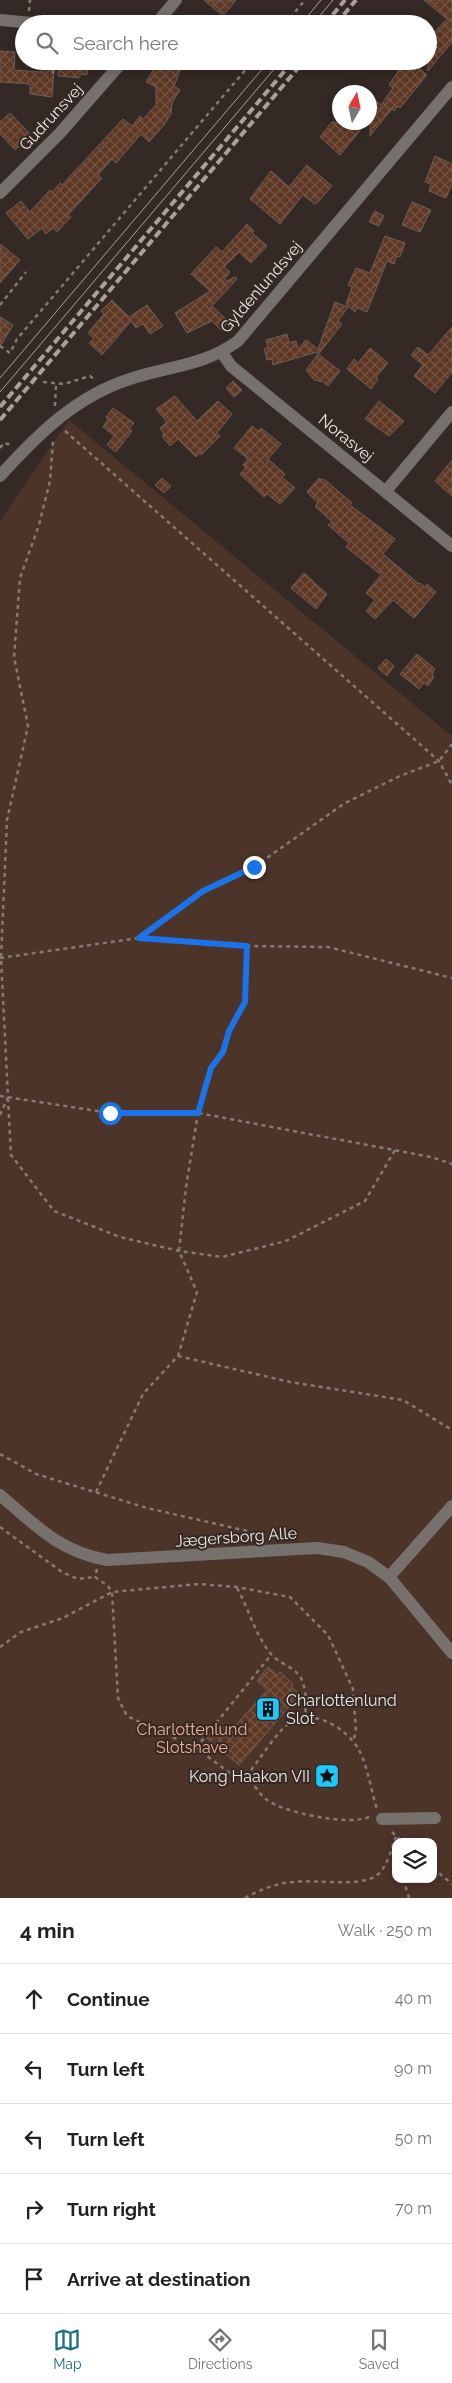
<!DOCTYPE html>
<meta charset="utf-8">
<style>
:root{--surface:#fff;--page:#f2f2f2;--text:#222;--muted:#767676;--line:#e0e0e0;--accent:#1f6d84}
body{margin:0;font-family:Raleway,sans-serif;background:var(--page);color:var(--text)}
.controls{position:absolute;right:15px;bottom:15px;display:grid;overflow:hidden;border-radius:10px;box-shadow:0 2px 12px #0003}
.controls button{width:45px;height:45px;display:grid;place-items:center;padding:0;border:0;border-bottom:1px solid var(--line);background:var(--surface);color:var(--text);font:25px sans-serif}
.compass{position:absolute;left:332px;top:85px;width:45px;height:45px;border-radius:50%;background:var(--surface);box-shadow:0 2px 12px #0003;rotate:9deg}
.stop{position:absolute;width:15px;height:15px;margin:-11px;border:4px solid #1a73e8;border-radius:50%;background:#fff}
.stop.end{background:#1a73e8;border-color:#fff;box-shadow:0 1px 5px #0008}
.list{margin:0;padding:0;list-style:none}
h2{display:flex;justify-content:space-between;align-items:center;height:65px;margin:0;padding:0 20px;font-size:21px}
h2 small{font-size:16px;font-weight:400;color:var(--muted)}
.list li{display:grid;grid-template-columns:32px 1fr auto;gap:15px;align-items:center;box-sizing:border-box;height:70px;padding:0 20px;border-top:1px solid var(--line)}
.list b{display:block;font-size:19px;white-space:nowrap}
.list em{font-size:16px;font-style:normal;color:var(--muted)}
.icon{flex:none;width:28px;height:28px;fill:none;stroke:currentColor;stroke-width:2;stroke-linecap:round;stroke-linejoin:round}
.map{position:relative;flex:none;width:452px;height:1898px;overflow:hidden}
.search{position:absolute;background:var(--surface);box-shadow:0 2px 12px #0003;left:15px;right:15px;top:15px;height:55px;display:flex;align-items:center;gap:12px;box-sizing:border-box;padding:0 18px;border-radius:28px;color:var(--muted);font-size:19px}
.sheet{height:415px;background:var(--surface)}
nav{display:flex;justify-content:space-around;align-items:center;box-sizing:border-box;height:70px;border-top:1px solid var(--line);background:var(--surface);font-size:14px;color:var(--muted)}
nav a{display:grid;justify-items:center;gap:2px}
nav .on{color:var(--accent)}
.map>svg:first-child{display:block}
</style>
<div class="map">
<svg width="452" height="1898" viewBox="0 0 452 1898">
<defs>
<pattern id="building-cross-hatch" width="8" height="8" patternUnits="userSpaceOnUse" patternTransform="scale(1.25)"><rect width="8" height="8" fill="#5e3725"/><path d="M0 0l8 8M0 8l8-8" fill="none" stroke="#755444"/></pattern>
</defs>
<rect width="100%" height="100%" fill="#342924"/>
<path fill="#4d3429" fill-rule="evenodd" d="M69 420 452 736V1898H0V521ZM396 1842H433V1879H396Z"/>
<g fill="url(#building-cross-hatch)" stroke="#6b5d57">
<path d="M204 0H236L223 16Z"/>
<path d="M424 0H452V42L428 71V39L447 19Z"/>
<path d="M0 51 15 52 14 70 41 72V69L54 70 52 97 30 94V84L0 82Z"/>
<path d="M66 61H88L87 75 80 74V78L58 76 59 63Z"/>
<path d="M168 63 180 71 174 86 180 90 172 103 171 114 164 125 149 142 141 134 116 163 112 159 98 175 102 178 68 215 71 217 57 232 53 228 46 234 42 228 28 239 6 213 21 201 30 212 50 190 52 192 60 183 62 185 123 119 132 126 140 116 143 119 156 105V87L146 82 157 64 166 68Z"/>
<path d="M403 64 410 70 415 65 427 75 400 108 398 106 394 111 392 109 370 136V95L381 105 393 88 389 85Z"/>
<path d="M10 113 31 135 15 150 0 134V122Z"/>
<path d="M332 122H367L340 155 320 137Z"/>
<path d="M435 156 452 164V184L446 198 429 191 431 184 425 182Z"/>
<path d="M307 165 332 186 318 202 315 204 303 195 280 224 250 199 271 171 289 187Z"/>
<path d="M412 202 431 210 420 232 402 225Z"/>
<path d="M375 211 384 216 379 226 369 222Z"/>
<path d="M247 224 254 231 252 233 267 246 251 263 239 252 224 267 230 272 222 283 235 277 237 279 212 306 229 322 221 330 212 321 187 333 175 313 210 291 191 274 216 247 222 252Z"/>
<path d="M385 236 405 243 400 257 397 256 394 264 387 261 367 312 357 308 355 312 346 304 352 287 348 285 356 268 370 273Z"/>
<path d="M0 244 20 260 0 283Z"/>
<path d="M112 300 129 317 147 305 163 326 150 334 143 324 136 328 131 321 102 355 89 343 94 338 88 333 104 314 101 311Z"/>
<path d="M335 302 348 307 338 321 342 324 318 355 317 352 273 365 272 359 267 360 264 349 268 347 266 340 287 334 289 343 296 341 298 349 306 340 318 349Z"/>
<path d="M0 317 13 325 0 347Z"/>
<path d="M452 327V372L435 393 414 376 423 365 411 355 418 347 428 355Z"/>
<path d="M370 348 388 363 376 377 378 379 371 389 347 369 354 359 358 363Z"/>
<path d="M318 354 340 371 328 386 323 382 314 380 306 370Z"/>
<path d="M233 381 242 390 234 397 226 388Z"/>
<path d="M175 396 197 421 218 401 232 414 217 433 220 436 201 455 200 453 196 457 178 439 170 446 162 436 164 434 160 428 167 422 156 409Z"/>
<path d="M379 401 404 421 389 436 365 419Z"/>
<path d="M113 408 134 423 129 429 132 431 116 452 107 445 114 436 103 427 108 419 106 417Z"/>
<path d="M252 426 258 431 261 428 281 444 268 459 285 474 282 477 295 488 280 504 267 494 264 497 240 474 246 468 243 465 248 459 234 448Z"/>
<path d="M452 460V496L435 481Z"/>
<path d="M162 478 171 486 164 493 155 485Z"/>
<path d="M319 478 322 480 324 479 352 503 350 505 395 539 383 554 419 584 420 583 425 587 427 584 436 592 414 618 393 600 375 619 366 611 375 600 366 593 381 575 346 547 349 543 328 525 332 522 315 506 318 503 307 492Z"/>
<path d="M304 573 327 594 316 609 291 588Z"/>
<path d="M417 654 435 669 432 674 434 677 428 686 424 683 419 689 400 674Z"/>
<path d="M386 659 394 666 387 676 378 668Z"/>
<path d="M268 1667 277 1675 280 1672 293 1684 291 1687 300 1694 239 1765 207 1738 219 1724 229 1733 267 1690 257 1681Z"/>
</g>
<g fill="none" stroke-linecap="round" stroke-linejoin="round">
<g stroke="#847b76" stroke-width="2.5" stroke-dasharray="4 4" stroke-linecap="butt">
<path d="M29 11 30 0"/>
<path d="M285 24 305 0"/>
<path d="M53 74 54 61"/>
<path d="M0 305 26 272"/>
<path d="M0 346 10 353 17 339 253 61"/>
<path d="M43 382 64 384 90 376 96 381"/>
<path d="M55 406 56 385"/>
<path d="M65 431 439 761 452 785"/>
<path d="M0 448 4 443 11 445"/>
<path d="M139 938 203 891 254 867 345 803 400 776 439 761 452 744"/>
<path d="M0 958 139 938 247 946 328 947 452 978"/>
<path d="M0 1096 110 1113H198L431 1157 452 1164"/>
<path d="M8 1098 11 1155 54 1211 120 1237 179 1251 222 1257 286 1241 365 1201 395 1150"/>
<path d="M0 1115 8 1097 1 958 7 820 28 726 14 657 20 578 39 525 50 481 53 441"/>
<path d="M178 1356 290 1382 403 1400 452 1430"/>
<path d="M0 1454 36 1474 147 1508 256 1533 258 1538"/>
<path d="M96 1492 143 1394 178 1356 197 1292 179 1251 186 1187 198 1113 211 1068 223 1052 229 1031 245 1002 247 946"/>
<path d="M0 1527 62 1572 78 1579 95 1577"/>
<path d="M97 1569 95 1577 108 1586 112 1592 118 1698 127 1716 196 1748 234 1776 247 1775"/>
<path d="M237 1588C249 1609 255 1635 271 1654 278 1663 296 1668 301 1678 307 1691 306 1704 305 1717"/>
<path d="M0 1647 21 1632 63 1618 112 1592 199 1584 236 1587 290 1597 328 1635 353 1689 356 1731 353 1742"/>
<path d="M196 1748 271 1655"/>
<path d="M369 1817C349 1826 285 1813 267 1800 259 1794 253 1783 247 1775 258 1762 276 1733 288 1724 311 1706 347 1728 359 1750 368 1767 371 1791 377 1809"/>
<path d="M392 1832 402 1842"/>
<path d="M396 1847V1859"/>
<path d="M433 1868 452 1884"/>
<path d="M403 1879 409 1898"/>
<path d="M245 1898C259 1890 277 1883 293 1882 315 1879 361 1888 377 1875 388 1867 391 1848 396 1837"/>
</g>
<g stroke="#77716e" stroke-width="12">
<path d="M0 20 43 24"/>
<path d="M156 24 176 0"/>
<path d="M0 193 60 133 123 61"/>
<path d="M222 353 231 366 452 546"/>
<path d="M0 476C37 435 76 396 130 379 169 366 204 366 238 341L452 87"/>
<path d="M386 491 452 412"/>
<path d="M0 1495C35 1525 60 1552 107 1560L317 1548 344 1552 368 1562 389 1577 452 1653"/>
<path d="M389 1577 452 1506"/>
<path d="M382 1819 435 1818"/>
</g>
<g stroke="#aaa19d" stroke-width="1">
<path d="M301 24 321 0"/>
<path d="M313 24 333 0"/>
<path d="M0 378 269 61"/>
<path d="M0 392 281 61"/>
</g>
<g stroke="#aaa19d" stroke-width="4" stroke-dasharray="8 4" stroke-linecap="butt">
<path d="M325 24 345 0"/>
<path d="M336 24 356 0"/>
<path d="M0 407 293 61"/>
<path d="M0 420 304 61"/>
</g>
</g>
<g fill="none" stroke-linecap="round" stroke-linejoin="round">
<path stroke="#1a73e8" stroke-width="6" d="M110 1113H198L211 1068 223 1052 229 1031 245 1002 247 946 139 938 203 891 254 867"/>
</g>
<defs>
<symbol id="building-square" viewBox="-11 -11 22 22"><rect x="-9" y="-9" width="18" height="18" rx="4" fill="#1cc9fc" stroke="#342924"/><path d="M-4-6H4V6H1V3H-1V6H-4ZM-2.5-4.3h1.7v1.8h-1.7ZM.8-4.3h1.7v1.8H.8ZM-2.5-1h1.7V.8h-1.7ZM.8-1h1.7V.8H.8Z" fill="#111"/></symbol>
<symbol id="sight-square" viewBox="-11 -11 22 22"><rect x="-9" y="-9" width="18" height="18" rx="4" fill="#1cc9fc" stroke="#342924"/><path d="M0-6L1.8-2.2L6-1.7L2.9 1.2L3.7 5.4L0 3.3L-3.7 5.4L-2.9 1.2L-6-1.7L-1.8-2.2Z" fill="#111"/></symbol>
</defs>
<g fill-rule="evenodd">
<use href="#building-square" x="254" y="1695" width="28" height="28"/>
<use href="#sight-square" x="313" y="1762" width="28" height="28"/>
</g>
<g text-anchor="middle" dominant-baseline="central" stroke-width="4" stroke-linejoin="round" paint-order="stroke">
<g font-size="16" fill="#f0e8e4" stroke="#342924">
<text transform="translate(51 117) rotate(-47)">Gudrunsvej</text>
<text transform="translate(261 287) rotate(-49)">Gyldenlundsvej</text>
<text transform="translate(346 438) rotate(39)">Norasvej</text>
<text transform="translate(236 1537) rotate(-4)">Jægersborg Alle</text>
</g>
<g font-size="16" fill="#f0e8e4" stroke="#342924" text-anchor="start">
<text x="286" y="1700">Charlottenlund<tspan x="286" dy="18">Slot</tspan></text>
<text x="310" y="1776" text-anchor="end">Kong Haakon VII</text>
</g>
<g font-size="16" fill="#f5af8f" stroke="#342924">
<text x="192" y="1729">Charlottenlund<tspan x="192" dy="18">Slotshave</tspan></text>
</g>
</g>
</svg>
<div class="controls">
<button><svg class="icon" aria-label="layers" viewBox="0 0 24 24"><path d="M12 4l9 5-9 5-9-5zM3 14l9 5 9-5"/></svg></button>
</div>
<svg class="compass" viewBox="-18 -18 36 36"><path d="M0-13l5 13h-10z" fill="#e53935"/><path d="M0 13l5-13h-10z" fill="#767676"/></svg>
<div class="stop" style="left:110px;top:1113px"></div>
<div class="stop end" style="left:254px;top:867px"></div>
<div class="search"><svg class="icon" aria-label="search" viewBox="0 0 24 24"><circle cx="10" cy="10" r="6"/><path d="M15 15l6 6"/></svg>Search here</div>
</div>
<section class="sheet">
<h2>4 min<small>Walk · 250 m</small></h2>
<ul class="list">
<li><svg class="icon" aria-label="ahead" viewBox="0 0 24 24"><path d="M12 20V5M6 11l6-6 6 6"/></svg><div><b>Continue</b></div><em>40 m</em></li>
<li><svg class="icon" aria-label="left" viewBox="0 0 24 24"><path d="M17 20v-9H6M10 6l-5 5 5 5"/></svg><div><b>Turn left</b></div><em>90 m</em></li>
<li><svg class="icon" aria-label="left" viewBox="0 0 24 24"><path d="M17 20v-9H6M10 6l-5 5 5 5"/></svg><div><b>Turn left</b></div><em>50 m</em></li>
<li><svg class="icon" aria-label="right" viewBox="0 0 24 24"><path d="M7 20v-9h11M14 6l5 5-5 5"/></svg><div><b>Turn right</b></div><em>70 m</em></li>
<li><svg class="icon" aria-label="arrive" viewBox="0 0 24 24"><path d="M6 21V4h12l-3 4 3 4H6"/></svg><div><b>Arrive at destination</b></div></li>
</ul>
</section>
<nav>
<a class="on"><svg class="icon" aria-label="map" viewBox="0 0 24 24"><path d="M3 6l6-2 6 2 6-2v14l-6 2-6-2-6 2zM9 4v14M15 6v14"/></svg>Map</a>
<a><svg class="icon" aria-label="directions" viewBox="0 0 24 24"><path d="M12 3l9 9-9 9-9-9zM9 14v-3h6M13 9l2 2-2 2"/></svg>Directions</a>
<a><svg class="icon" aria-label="saved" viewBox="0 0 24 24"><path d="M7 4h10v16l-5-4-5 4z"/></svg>Saved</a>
</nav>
